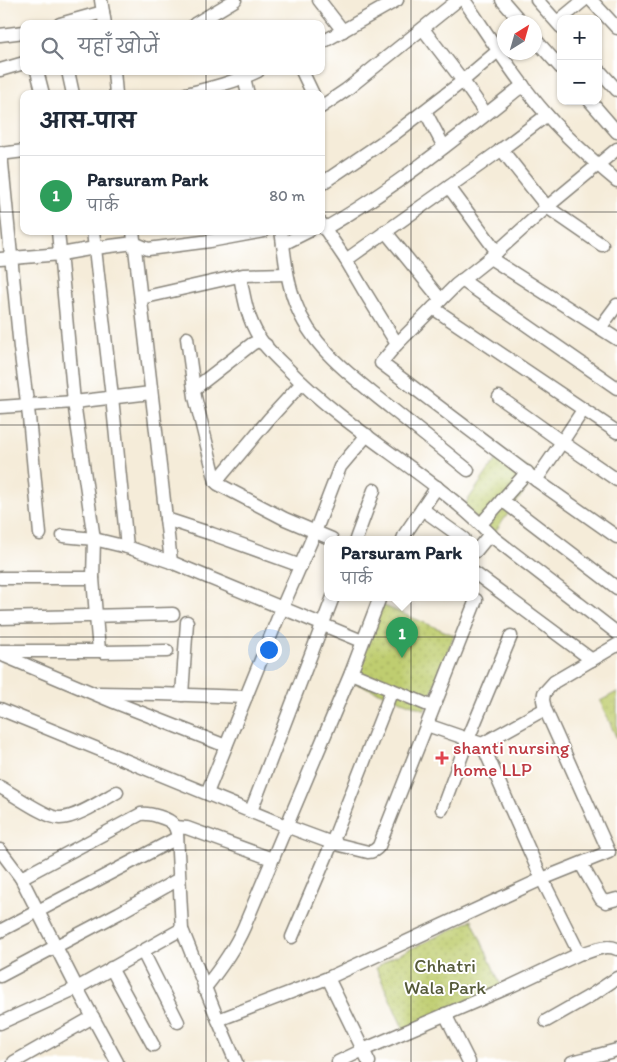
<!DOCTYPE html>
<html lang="hi">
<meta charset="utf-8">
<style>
:root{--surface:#fff;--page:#f2f2f3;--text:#1f2937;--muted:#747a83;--line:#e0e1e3;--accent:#d1495b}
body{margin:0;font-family:Itim,"Playpen Sans Deva",sans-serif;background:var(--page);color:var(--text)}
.controls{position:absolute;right:15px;top:15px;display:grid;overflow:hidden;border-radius:10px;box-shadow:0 1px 4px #0004}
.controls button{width:45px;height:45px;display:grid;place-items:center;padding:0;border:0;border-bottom:1px solid var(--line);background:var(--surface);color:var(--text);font:25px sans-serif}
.compass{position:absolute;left:497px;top:15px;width:45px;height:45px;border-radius:50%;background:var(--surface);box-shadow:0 1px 4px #0004;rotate:37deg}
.you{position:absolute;left:268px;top:649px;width:18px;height:18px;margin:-12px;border:4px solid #fff;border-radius:50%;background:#1a73e8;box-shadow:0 0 0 8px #1a73e833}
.badge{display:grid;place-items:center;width:32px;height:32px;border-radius:50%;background:var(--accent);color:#fff;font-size:16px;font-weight:700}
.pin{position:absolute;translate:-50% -41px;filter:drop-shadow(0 1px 2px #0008)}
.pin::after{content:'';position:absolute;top:26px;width:18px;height:15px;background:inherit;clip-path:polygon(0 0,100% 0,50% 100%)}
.popup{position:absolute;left:324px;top:536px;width:155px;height:65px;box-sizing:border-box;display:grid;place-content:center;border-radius:10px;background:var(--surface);filter:drop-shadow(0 1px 4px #0005);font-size:16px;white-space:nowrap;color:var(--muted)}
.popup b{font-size:19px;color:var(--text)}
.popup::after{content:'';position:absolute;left:50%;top:100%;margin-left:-10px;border:10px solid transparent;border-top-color:var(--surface)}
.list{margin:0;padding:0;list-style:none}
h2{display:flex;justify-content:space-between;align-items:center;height:65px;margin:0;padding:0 20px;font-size:21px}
h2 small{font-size:16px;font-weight:400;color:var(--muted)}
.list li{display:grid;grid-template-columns:32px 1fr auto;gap:15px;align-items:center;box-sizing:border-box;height:80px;padding:0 20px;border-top:1px solid var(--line)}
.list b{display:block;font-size:19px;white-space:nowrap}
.list p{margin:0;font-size:16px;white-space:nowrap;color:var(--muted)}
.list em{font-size:16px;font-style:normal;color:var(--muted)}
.icon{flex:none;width:28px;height:28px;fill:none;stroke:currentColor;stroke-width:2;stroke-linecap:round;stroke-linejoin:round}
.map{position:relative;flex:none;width:617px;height:1062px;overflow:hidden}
.search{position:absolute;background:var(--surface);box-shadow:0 1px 4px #0004;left:20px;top:20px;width:305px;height:55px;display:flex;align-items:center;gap:12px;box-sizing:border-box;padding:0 18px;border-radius:10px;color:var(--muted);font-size:19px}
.panel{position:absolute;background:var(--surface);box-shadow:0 1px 4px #0004;left:20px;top:90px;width:305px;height:145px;border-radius:10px}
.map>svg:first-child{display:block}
</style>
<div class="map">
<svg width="617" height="1062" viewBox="0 0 617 1062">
<defs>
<pattern id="park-dots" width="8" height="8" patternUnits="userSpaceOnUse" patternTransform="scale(1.25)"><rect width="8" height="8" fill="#bfcd70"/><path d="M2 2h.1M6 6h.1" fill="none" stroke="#a4af60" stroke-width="1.8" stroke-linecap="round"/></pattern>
</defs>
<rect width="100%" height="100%" fill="#fff"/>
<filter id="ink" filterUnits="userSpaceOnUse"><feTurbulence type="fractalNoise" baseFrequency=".02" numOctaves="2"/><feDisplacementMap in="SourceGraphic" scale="10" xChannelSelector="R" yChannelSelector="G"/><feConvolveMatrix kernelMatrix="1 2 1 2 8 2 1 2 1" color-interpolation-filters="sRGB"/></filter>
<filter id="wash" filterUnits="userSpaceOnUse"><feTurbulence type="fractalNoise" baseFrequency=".0096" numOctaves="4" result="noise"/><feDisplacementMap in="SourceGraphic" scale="20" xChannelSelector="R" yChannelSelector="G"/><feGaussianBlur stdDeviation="1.12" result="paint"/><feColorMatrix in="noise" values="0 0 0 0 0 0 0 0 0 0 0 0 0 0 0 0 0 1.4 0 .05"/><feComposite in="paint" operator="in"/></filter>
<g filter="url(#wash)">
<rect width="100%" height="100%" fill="#f5ecd9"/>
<g fill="url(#park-dots)" stroke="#6e7446">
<path d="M502 451 537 474 494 533 463 507Z"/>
<path d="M382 605 454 635 425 710 350 681Z"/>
<path d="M617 692V739L600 701Z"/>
<path d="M472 920 503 990 406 1035 376 968 389 959Z"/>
</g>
</g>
<g filter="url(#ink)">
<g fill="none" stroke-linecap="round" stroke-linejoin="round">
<defs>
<g id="minor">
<path d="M101 0 105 24"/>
<path d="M319 0 343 31"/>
<path d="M464 0C491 39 516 80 547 115 568 139 593 161 617 181"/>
<path d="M502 0 521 22"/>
<path d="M537 0 561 27"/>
<path d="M591 0 617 28"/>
<path d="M561 19 584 0"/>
<path d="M60 24 103 12"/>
<path d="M195 24 235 0"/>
<path d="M423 29 463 81 486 114"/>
<path d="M0 35 24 32"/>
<path d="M534 38 561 68"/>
<path d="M321 43 397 0"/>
<path d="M598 69 617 90"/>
<path d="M0 70 24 63"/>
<path d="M37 71 43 94"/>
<path d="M68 71 73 94"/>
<path d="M114 71 116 94"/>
<path d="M302 71 313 94"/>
<path d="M244 78 248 94"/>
<path d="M186 94C211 88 235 82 258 71"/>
<path d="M590 101 617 132"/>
<path d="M321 107 346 90 458 0"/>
<path d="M425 111 444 147"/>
<path d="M501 149 547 207 602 245"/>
<path d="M617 149 547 207 490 258 456 285 397 344 381 363 536 480 617 537"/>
<path d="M1 153 20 348 29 417 40 534"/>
<path d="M0 154 24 151"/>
<path d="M321 184 393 135 459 84 499 50"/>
<path d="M449 187 497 252"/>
<path d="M321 223 346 260 363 289 397 344"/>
<path d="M324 229C395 188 459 136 523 85"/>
<path d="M58 231 74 402 94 539 93 578 97 628 99 650 103 652 167 651"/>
<path d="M93 231 112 397 127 547"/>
<path d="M133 231 171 562"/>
<path d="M281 231C285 255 286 279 295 302 311 348 354 378 391 408 416 428 442 449 468 470"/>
<path d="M385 231 441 300"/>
<path d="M283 244 309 231"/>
<path d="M490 258 617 339"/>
<path d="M0 259 61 254 95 248 134 243 148 249 210 241 264 231"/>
<path d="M346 260 498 152 547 115"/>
<path d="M240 276C244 297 247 318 259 337 266 349 279 360 289 370 351 434 433 474 494 538L617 633"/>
<path d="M462 280 617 388"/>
<path d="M141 298 243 275 286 274"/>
<path d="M433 308 617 432"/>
<path d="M600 328 617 305"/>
<path d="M187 338 195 397 216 482 218 484 285 519 332 539"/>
<path d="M194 389 252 344 258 341 266 345"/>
<path d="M499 397 562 442 617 480"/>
<path d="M0 407 74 402 151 393"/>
<path d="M536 480 562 442 583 410"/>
<path d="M216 482 269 419 302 383"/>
<path d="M502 500 617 588"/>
<path d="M422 509 464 539"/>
<path d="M166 519 212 534 301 566"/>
<path d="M481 524 527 472"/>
<path d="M63 536 94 539 127 547 171 562 362 641"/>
<path d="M356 539 374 490"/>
<path d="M403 539 405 534 437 487"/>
<path d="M476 551 490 534"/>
<path d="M476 574 592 660"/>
<path d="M0 578H93"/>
<path d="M0 618 173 614"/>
<path d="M0 651H100"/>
<path d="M0 654 114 702 226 746"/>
<path d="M351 673 433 707"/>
<path d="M99 693 159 694 246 697"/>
<path d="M182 695 187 622"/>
<path d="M0 709 286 826 332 843 368 852C373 852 376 850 379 846L476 600"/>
<path d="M427 725 482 744 542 879 578 951 581 953H584C595 950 606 944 617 949"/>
<path d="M482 744 545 709"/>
<path d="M0 787C13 794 47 818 59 818 75 819 103 800 117 792"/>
<path d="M207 793 282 608 315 532 340 467 367 435"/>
<path d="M442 809 468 739 511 636"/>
<path d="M251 811 333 597"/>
<path d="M175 827 187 828 272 859"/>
<path d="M0 850 21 878 77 988 117 1062"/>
<path d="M581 864 601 899 606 902 617 899"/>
<path d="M21 878 141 814C149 813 169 818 174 825 176 828 176 830 177 833L182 930"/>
<path d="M0 931 177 838"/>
<path d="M292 937 332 843 392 690"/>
<path d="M143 952 178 1022"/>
<path d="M111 968 153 1045"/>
<path d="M0 976 119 913 179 879"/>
<path d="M328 978 369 1062"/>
<path d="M204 989C220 969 234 950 244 927L351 673 380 597"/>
<path d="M445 1014 469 1062"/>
<path d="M546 1021 590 996 617 978"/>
<path d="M0 1023 77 988 180 930 183 932 218 1020"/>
<path d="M14 1062 93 1017"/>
<path d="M236 1062 218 1020 328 978 542 879 609 852 545 709 543 700 544 693 554 682 617 645"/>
<path d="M338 1062 363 1050 509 987 581 953"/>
<path d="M572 1062 617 1050"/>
</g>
</defs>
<use href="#minor" stroke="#88847a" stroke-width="15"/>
<use href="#minor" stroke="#fff" stroke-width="12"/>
</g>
</g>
<path fill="none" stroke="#1c1c1c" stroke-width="1" stroke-opacity="0.55" d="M206 0V24M411 0V1062M206 71V94M0 212H24M321 212H617M206 231V1062M0 425H617M0 637H617M0 850H617"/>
<path fill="#e0444e" stroke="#fff" stroke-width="2" d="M439.5 750.5h5v5h5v5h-5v5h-5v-5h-5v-5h5z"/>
<g text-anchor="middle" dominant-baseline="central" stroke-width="4" stroke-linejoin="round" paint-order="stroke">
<g font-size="19" fill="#be3a42" stroke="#fff" text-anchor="start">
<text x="453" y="747">shanti nursing<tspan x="453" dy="22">home LLP</tspan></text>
</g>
<g font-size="19" fill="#555a39" stroke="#fff">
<text x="445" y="965">Chhatri<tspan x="445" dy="22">Wala Park</tspan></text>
</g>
</g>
</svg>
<div class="controls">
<button>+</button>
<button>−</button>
</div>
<svg class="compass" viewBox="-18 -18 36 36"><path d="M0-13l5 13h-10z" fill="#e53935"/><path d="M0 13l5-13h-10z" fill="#747a83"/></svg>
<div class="you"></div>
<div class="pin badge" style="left:402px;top:658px;background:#2e9e5b">1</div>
<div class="popup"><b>Parsuram Park</b>पार्क</div>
<div class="search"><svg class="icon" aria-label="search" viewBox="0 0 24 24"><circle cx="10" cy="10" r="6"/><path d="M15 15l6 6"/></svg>यहाँ खोजें</div>
<section class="panel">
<h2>आस-पास<small></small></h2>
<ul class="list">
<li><span class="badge" style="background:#2e9e5b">1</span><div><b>Parsuram Park</b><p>पार्क</p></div><em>80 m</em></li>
</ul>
</section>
</div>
